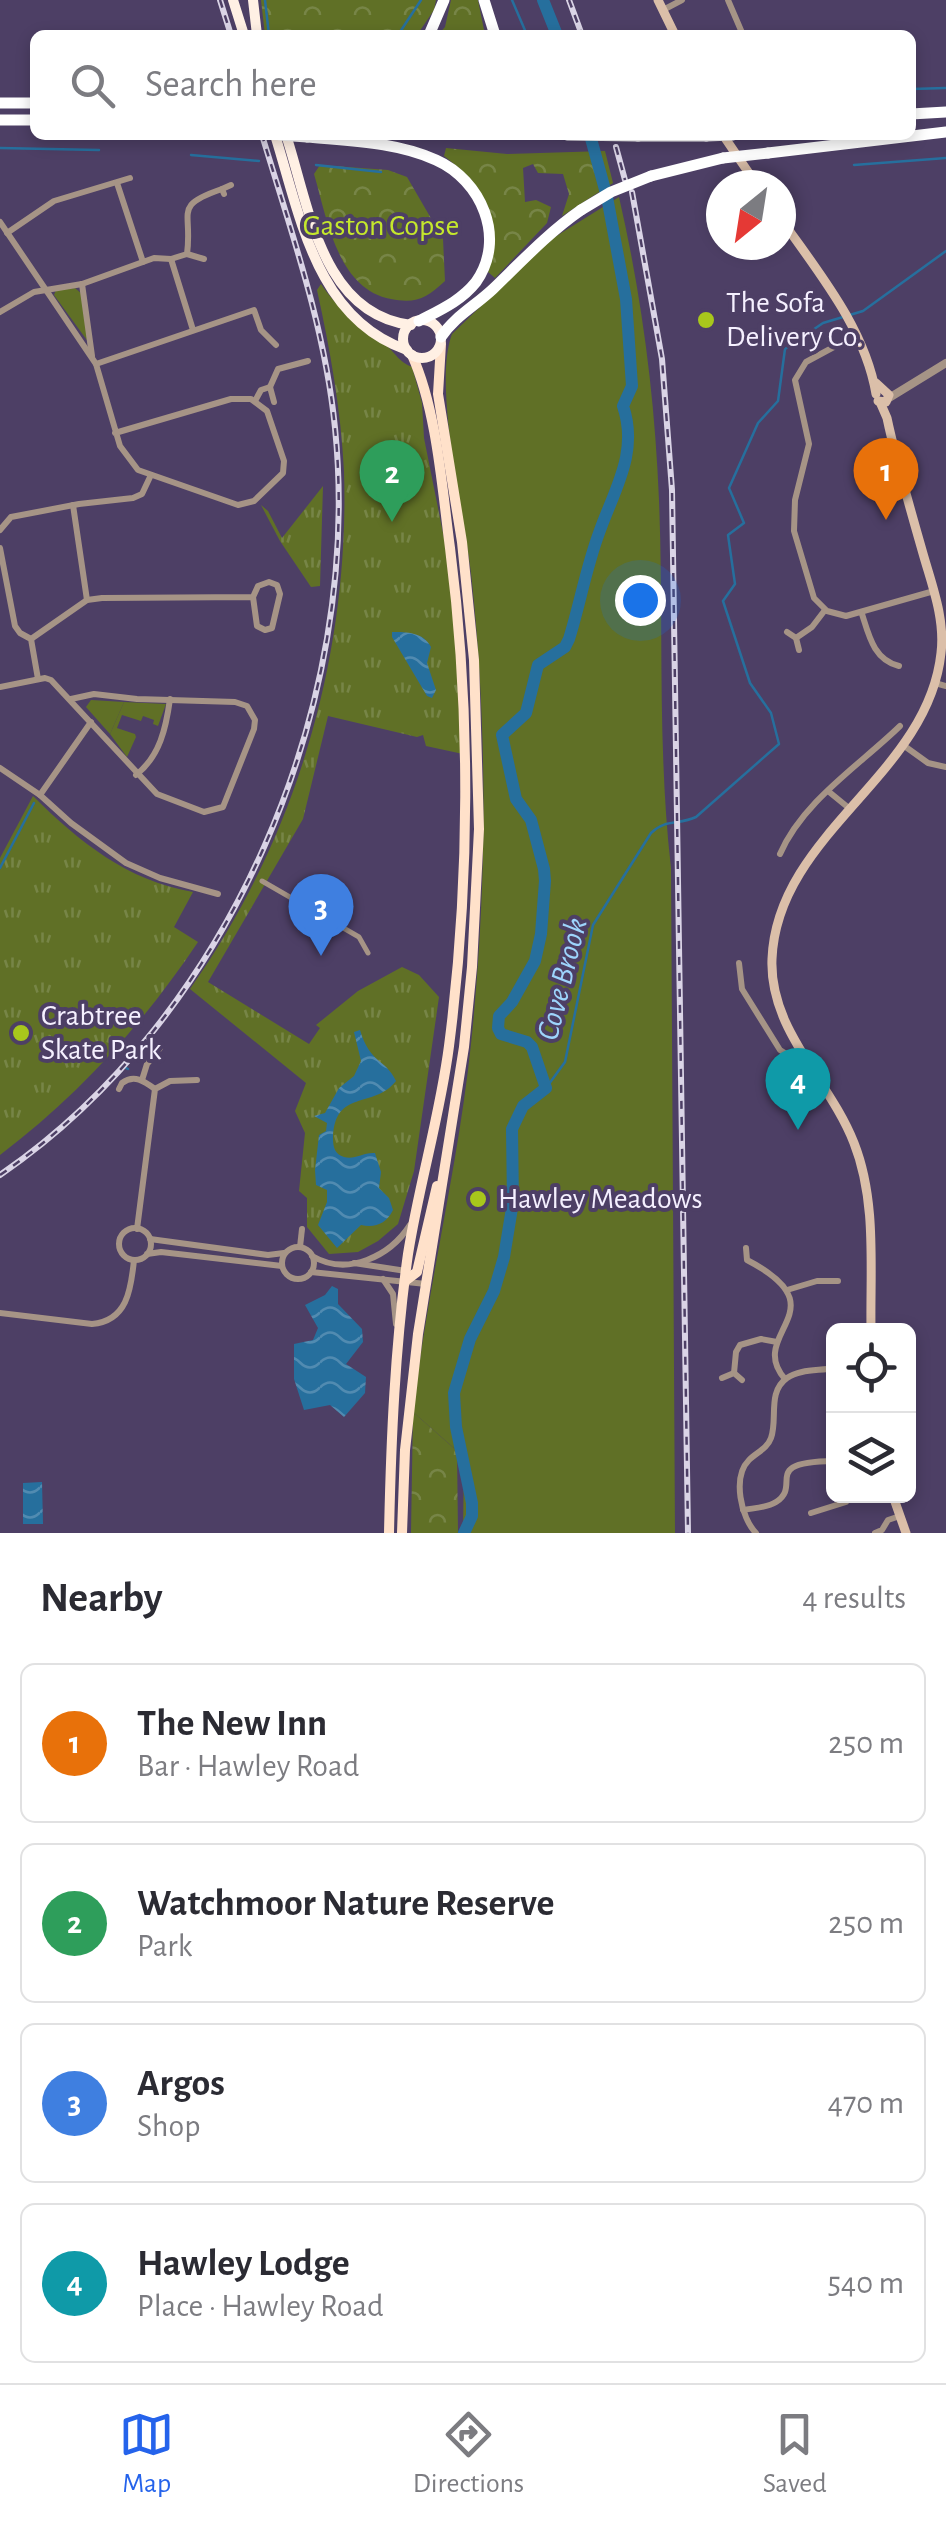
<!DOCTYPE html>
<meta charset="utf-8">
<style>
:root{--surface:#fff;--page:#f2f2f3;--text:#2b2b33;--muted:#7c7c81;--line:#e1e1e2;--accent:#2563eb}
body{margin:0;font-family:"Alegreya Sans",sans-serif;background:var(--page);color:var(--text)}
.controls{position:absolute;right:30px;bottom:30px;display:grid;overflow:hidden;border-radius:15px;box-shadow:0 5px 15px #0003}
.controls button{width:90px;height:90px;display:grid;place-items:center;padding:0;border:0;border-bottom:2px solid var(--line);background:var(--surface);color:var(--text);font:50px sans-serif}
.compass{position:absolute;left:706px;top:170px;width:90px;height:90px;border-radius:50%;background:var(--surface);box-shadow:0 5px 15px #0003;rotate:210deg}
.you{position:absolute;left:640px;top:600px;width:35px;height:35px;margin:-25px;border:8px solid #fff;border-radius:50%;background:#1a73e8;box-shadow:0 0 0 15px #1a73e833}
.badge{display:grid;place-items:center;width:65px;height:65px;border-radius:50%;background:var(--accent);color:#fff;font-size:32px;font-weight:700}
.pin{position:absolute;translate:-50% -82px;filter:drop-shadow(0 2px 5px #0008)}
.pin::after{content:'';position:absolute;top:52px;width:35px;height:30px;background:inherit;clip-path:polygon(0 0,100% 0,50% 100%)}
.list{margin:0;padding:0;list-style:none}
h2{display:flex;justify-content:space-between;align-items:center;height:130px;margin:0;padding:0 40px;font-size:42px}
h2 small{font-size:32px;font-weight:400;color:var(--muted)}
.list li{display:grid;grid-template-columns:65px 1fr auto;gap:30px;align-items:center;box-sizing:border-box;height:160px;margin:0 20px 20px;padding:0 20px;border:2px solid var(--line);border-radius:15px}
.list b{display:block;font-size:38px;white-space:nowrap}
.list p{margin:0;font-size:32px;white-space:nowrap;color:var(--muted)}
.list em{font-size:32px;font-style:normal;color:var(--muted)}
.icon{flex:none;width:55px;height:55px;fill:none;stroke:currentColor;stroke-width:2;stroke-linecap:round;stroke-linejoin:round}
.map{position:relative;flex:none;width:946px;height:1533px;overflow:hidden}
.search{position:absolute;background:var(--surface);box-shadow:0 5px 15px #0003;left:30px;right:30px;top:30px;height:110px;display:flex;align-items:center;gap:25px;box-sizing:border-box;padding:0 35px;border-radius:15px;color:var(--muted);font-size:38px}
.sheet{height:850px;background:var(--surface)}
nav{display:flex;justify-content:space-around;align-items:center;box-sizing:border-box;height:140px;border-top:2px solid var(--line);background:var(--surface);font-size:28px;color:var(--muted)}
nav a{display:grid;justify-items:center;gap:5px}
nav .on{color:var(--accent)}
.map>svg:first-child{display:block}
</style>
<div class="map">
<svg width="946" height="1533" viewBox="0 0 946 1533">
<defs>
<pattern id="forest-crowns" width="20" height="18" patternUnits="userSpaceOnUse" patternTransform="scale(2.5)"><rect width="20" height="18" fill="#607026"/><path d="M2 6a3 3 0 1 1 6 0M12 15a3 3 0 1 1 6 0" fill="none" stroke="#778547"/></pattern>
<pattern id="park-tufts" width="24" height="20" patternUnits="userSpaceOnUse" patternTransform="scale(2.5)"><rect width="24" height="20" fill="#607026"/><path d="M3 7l-1-3M5 7V3M7 7l1-3M15 17l-1-3M17 17v-4M19 17l1-3" fill="none" stroke="#778547"/></pattern>
<pattern id="water-waves" width="16" height="10" patternUnits="userSpaceOnUse" patternTransform="scale(2.5)"><rect width="16" height="10" fill="#266f9d"/><path d="M0 5q4-4 8 0t8 0" fill="none" stroke="#518bb1"/></pattern>
</defs>
<rect width="100%" height="100%" fill="#4d3f65"/>
<g fill="#607026">
<path d="M619 197C642 297 655 398 659 500 664 623 657 746 671 868L675 1533H463L464 1457 413 1412C427 1289 458 1168 471 1044 487 891 488 735 472 582 466 520 432 387 452 334L550 240Z"/>
<path d="M75 288 82 294 89 343 54 295 56 290Z"/>
<path d="M124 702 166 704 158 726 153 724 154 720 143 716 141 721 122 715 117 728 135 734 136 737 127 757 110 734Z"/>
</g>
<g fill="url(#forest-crowns)">
<path d="M261 0H436L434 10 417 35H265Z"/>
<path d="M451 0H478L485 35H438L445 27Z"/>
<path d="M446 148 507 154 605 151 613 183 562 216 569 194 563 174 538 173 533 164 523 168 525 202 536 200 551 207 547 223 495 278 488 272C504 219 486 188 444 156Z"/>
<path d="M320 165 388 170 407 177 443 239 445 281C427 298 416 304 391 299 337 289 327 218 314 174Z"/>
<path d="M413 1412 457 1451 458 1533H411Z"/>
</g>
<g fill="url(#park-tufts)">
<path d="M321 284C339 312 364 324 387 346 396 354 399 362 412 367L422 403 424 438 445 543 457 644 463 754 426 746 423 735 417 737 328 716 303 819 208 982 309 1044 320 1028 316 1025 358 991 402 967 419 975 439 997 414 1171 398 1224 378 1241 358 1252 329 1254 307 1227V1198L299 1191 305 1133 295 1111 306 1083 190 989C296 839 350 655 344 471 341 410 330 349 317 290Z"/>
<path d="M323 486 320 586 311 587 280 541 261 505 268 511 282 538Z"/>
<path d="M91 700 124 702 110 734 86 707Z"/>
<path d="M33 796C79 842 128 881 193 892L174 927 198 942C143 1024 79 1095 0 1155V858Z"/>
</g>
<g fill="url(#water-waves)">
<path d="M392 632C407 632 423 632 431 647L427 663 436 690 432 698 427 696 392 637Z"/>
<path d="M360 1030C370 1064 385 1058 396 1081 373 1110 335 1088 333 1138 333 1148 335 1154 344 1157 355 1160 363 1152 375 1153L381 1172 379 1188 389 1198 393 1210C386 1224 375 1228 361 1225L337 1248 318 1225 327 1202V1190L316 1185 315 1170 319 1135 326 1131 327 1123 314 1116 325 1113 339 1088 354 1076 361 1061 354 1032Z"/>
<path d="M332 1286 338 1289V1304L362 1329 363 1342 346 1364 366 1377 365 1393 344 1417 330 1405 304 1410 294 1379V1344L313 1340 318 1328 305 1305 325 1295Z"/>
<path d="M42 1482 43 1524H23V1483Z"/>
</g>
<g fill="none" stroke-linecap="round" stroke-linejoin="round">
<g stroke="#266f9d" stroke-width="2.5">
<path d="M265 0 269 35"/>
<path d="M512 0 527 35"/>
<path d="M398 35 421 0"/>
<path d="M911 89 946 88"/>
<path d="M0 148 99 150"/>
<path d="M191 155 259 161"/>
<path d="M316 165 381 172"/>
<path d="M854 165 946 158"/>
<path d="M0 868 34 803"/>
<path d="M124 1067 128 1069"/>
<path d="M546 1088 565 1062 593 925 651 833C665 819 679 825 696 817L779 744 771 713 750 683 723 601 735 584 728 535 744 523 729 488 758 423 778 401 785 349 823 323 863 311 946 251"/>
</g>
<g stroke="#266f9d" stroke-width="12">
<path d="M543 0 557 35"/>
<path d="M464 1533 472 1516V1503L456 1427 454 1393 470 1339 494 1291 504 1257 513 1202 512 1129 523 1106 546 1088 532 1047 527 1042 501 1034 498 1028 499 1016 512 1002 535 961 541 934 545 881 544 869 531 820 516 799 502 735 526 713 538 665 565 647 569 639C580 604 586 568 599 533 614 490 639 453 623 406L632 386 626 299 607 197 590 135"/>
</g>
<path stroke="#a69486" stroke-width="5" d="M262 881 359 937 368 953"/>
<g stroke="#a69486" stroke-width="6">
<path d="M728 0 743 35"/>
<path d="M663 10 682 0"/>
<path d="M117 183 143 262"/>
<path d="M222 189 231 185"/>
<path d="M0 222 96 364 120 446 138 470 238 505 254 501 283 473 284 461 267 411 251 399H231L115 433"/>
<path d="M7 233 54 201 130 178"/>
<path d="M187 254 204 259"/>
<path d="M171 259 193 330"/>
<path d="M82 284 92 356"/>
<path d="M0 312 34 292 82 284 154 258 171 259 187 254C193 211 172 206 222 189L224 194"/>
<path d="M856 335 806 362 795 380 809 444 795 500 794 531 814 598 827 611 846 616 934 591"/>
<path d="M96 364 254 310 261 330 276 345"/>
<path d="M270 387 274 402"/>
<path d="M255 401 261 390 270 387 278 369 308 361"/>
<path d="M73 505 87 600"/>
<path d="M0 530 11 517 79 504 133 498 142 494 150 477"/>
<path d="M0 548 15 626 20 633 31 639 38 679"/>
<path d="M862 614C869 636 874 660 899 666"/>
<path d="M787 632 796 638 799 650"/>
<path d="M796 638 812 627 825 610"/>
<path d="M31 639 87 600 102 598 253 597 258 586 269 582 277 585 280 594 272 628 265 630 257 626 253 597"/>
<path d="M935 683 946 686"/>
<path d="M0 687 45 678 51 680 157 794 204 812 223 807 254 729 255 720 247 706 235 702 137 699 94 694 71 699"/>
<path d="M903 745 928 763 946 767"/>
<path d="M0 768 40 795 71 823 126 863 160 878 218 894"/>
<path d="M136 775C160 756 166 728 170 699"/>
<path d="M828 791 850 809"/>
<path d="M40 795 91 722"/>
<path d="M780 854C803 801 860 765 900 726"/>
<path d="M739 963 742 989 780 1050 788 1055 800 1050"/>
<path d="M142 1080 147 1064 160 1048"/>
<path d="M119 1089 122 1083C134 1074 144 1081 155 1089"/>
<circle cx="135" cy="1244" r="16"/>
<path d="M137 1229 155 1089 170 1081 197 1080"/>
<path d="M150 1239 268 1255 284 1253"/>
<circle cx="298" cy="1263" r="16"/>
<path d="M300 1247 302 1229"/>
<path d="M746 1248 747 1260C843 1310 745 1333 785 1379"/>
<path d="M147 1254 161 1252 282 1266"/>
<path d="M312 1256C348 1277 390 1256 410 1225"/>
<path d="M354 1263 406 1271"/>
<path d="M311 1272 426 1284"/>
<path d="M383 1279 393 1294 396 1324"/>
<path d="M787 1290 817 1281H838"/>
<path d="M0 1313 92 1324C127 1321 131 1290 134 1260"/>
<path d="M734 1373 736 1352 740 1345 761 1339 777 1342"/>
<path d="M722 1378 734 1373 742 1380"/>
<path d="M743 1510C753 1508 767 1508 776 1502 803 1485 759 1462 834 1461"/>
<path d="M811 1513 846 1502 844 1496"/>
<path d="M756 1533C741 1518 732 1477 749 1460 757 1452 767 1449 771 1438 778 1419 767 1392 787 1378 800 1369 818 1371 834 1368"/>
<path d="M875 1533 882 1530 888 1520 900 1516"/>
</g>
<path stroke="#a69486" stroke-width="8" d="M889 398 946 363"/>
<g stroke="#dbbfa9" stroke-width="9">
<path d="M658 0 675 35"/>
<path d="M723 135 757 185"/>
<path d="M781 219C818 272 865 328 876 394"/>
<path d="M876 383 889 395 886 402 878 401"/>
<path d="M871 1330C870 1269 877 1201 854 1143 830 1081 769 1030 772 959 777 833 928 776 941 653 945 620 933 588 924 557 911 511 897 465 887 418L880 402"/>
<path d="M893 1496 906 1533"/>
</g>
<g stroke="#ffe1ca" stroke-width="10">
<path d="M405 1281 417 1272 437 1186"/>
<path d="M389 1533C391 1440 395 1346 408 1254 419 1184 440 1116 449 1046 470 883 471 711 450 548 442 488 437 411 412 355"/>
<path d="M402 1533 405 1450 418 1334 464 1047 472 967 479 829 474 660 462 542 438 394 441 344"/>
</g>
<g stroke="#fff0e4" stroke-width="10">
<path d="M233 0 244 35"/>
<path d="M253 0 257 35"/>
<path d="M275 135C300 215 316 319 407 350"/>
<path d="M286 135C309 205 321 314 411 325"/>
<circle cx="422" cy="339" r="19"/>
</g>
<g stroke="#fff" stroke-width="11">
<path d="M484 0 495 35"/>
<path d="M429 35 444 0"/>
<path d="M0 103H35"/>
<path d="M911 114 946 112"/>
<path d="M0 120H35"/>
<path d="M638 136H706"/>
<path d="M307 137C349 141 397 142 436 160 481 180 507 238 476 282 461 301 440 310 419 321"/>
<path d="M768 153 946 132"/>
<path d="M651 176 723 158"/>
<path d="M441 337C454 317 475 306 493 289 522 261 548 233 581 210"/>
</g>
<defs>
<g id="rail">
<path d="M220 0 231 35"/>
<path d="M569 0 582 35"/>
<path d="M616 147 625 180"/>
<path d="M632 192 662 359 672 490 688 1533"/>
<path d="M0 1175C231 1017 363 704 335 428 325 327 291 231 262 135"/>
</g>
</defs>
<use href="#rail" stroke="#dad4e6" stroke-width="6"/>
<use href="#rail" stroke="#4d3f65" stroke-width="2.5" stroke-dasharray="8" stroke-linecap="butt"/>
<g stroke="#fff" stroke-width="11">
<path d="M279 135 307 137"/>
<path d="M567 135 638 136"/>
<path d="M706 136 733 135"/>
<path d="M723 158 768 153"/>
<path d="M581 210 611 192 651 176"/>
</g>
</g>
<g fill="#a8c71c" stroke="#4d3f65" stroke-width="4">
<circle cx="706" cy="320" r="10"/>
<circle cx="21" cy="1033" r="10"/>
<circle cx="478" cy="1199" r="10"/>
</g>
<g text-anchor="middle" dominant-baseline="central" stroke-width="8" stroke-linejoin="round" paint-order="stroke">
<g font-size="30" fill="#c5e82c" stroke="#4d3f65">
<text x="381" y="226">Gaston Copse</text>
</g>
<g font-size="30" fill="#f5f0ff" stroke="#4d3f65" text-anchor="start">
<text x="726" y="303">The Sofa<tspan x="726" dy="34">Delivery Co.</tspan></text>
<text x="41" y="1016">Crabtree<tspan x="41" dy="34">Skate Park</tspan></text>
<text x="498" y="1199">Hawley Meadows</text>
</g>
<g font-size="32" font-style="italic" fill="#9dd4fc" stroke="#4d3f65">
<text transform="translate(562 979) rotate(-76)">Cove Brook</text>
</g>
</g>
</svg>
<div class="controls">
<button><svg class="icon" aria-label="locate" viewBox="0 0 24 24"><circle cx="12" cy="12" r="6"/><path d="M12 2v4M12 18v4M2 12h4M18 12h4"/></svg></button>
<button><svg class="icon" aria-label="layers" viewBox="0 0 24 24"><path d="M12 4l9 5-9 5-9-5zM3 14l9 5 9-5"/></svg></button>
</div>
<svg class="compass" viewBox="-18 -18 36 36"><path d="M0-13l5 13h-10z" fill="#e53935"/><path d="M0 13l5-13h-10z" fill="#7c7c81"/></svg>
<div class="you"></div>
<div class="pin badge" style="left:886px;top:520px;background:#e8710a">1</div>
<div class="pin badge" style="left:392px;top:522px;background:#2e9e5b">2</div>
<div class="pin badge" style="left:321px;top:956px;background:#3f7fe0">3</div>
<div class="pin badge" style="left:798px;top:1130px;background:#0f9aa8">4</div>
<div class="search"><svg class="icon" aria-label="search" viewBox="0 0 24 24"><circle cx="10" cy="10" r="6"/><path d="M15 15l6 6"/></svg>Search here</div>
</div>
<section class="sheet">
<h2>Nearby<small>4 results</small></h2>
<ul class="list">
<li><span class="badge" style="background:#e8710a">1</span><div><b>The New Inn</b><p>Bar · Hawley Road</p></div><em>250 m</em></li>
<li><span class="badge" style="background:#2e9e5b">2</span><div><b>Watchmoor Nature Reserve</b><p>Park</p></div><em>250 m</em></li>
<li><span class="badge" style="background:#3f7fe0">3</span><div><b>Argos</b><p>Shop</p></div><em>470 m</em></li>
<li><span class="badge" style="background:#0f9aa8">4</span><div><b>Hawley Lodge</b><p>Place · Hawley Road</p></div><em>540 m</em></li>
</ul>
</section>
<nav>
<a class="on"><svg class="icon" aria-label="map" viewBox="0 0 24 24"><path d="M3 6l6-2 6 2 6-2v14l-6 2-6-2-6 2zM9 4v14M15 6v14"/></svg>Map</a>
<a><svg class="icon" aria-label="directions" viewBox="0 0 24 24"><path d="M12 3l9 9-9 9-9-9zM9 14v-3h6M13 9l2 2-2 2"/></svg>Directions</a>
<a><svg class="icon" aria-label="saved" viewBox="0 0 24 24"><path d="M7 4h10v16l-5-4-5 4z"/></svg>Saved</a>
</nav>
